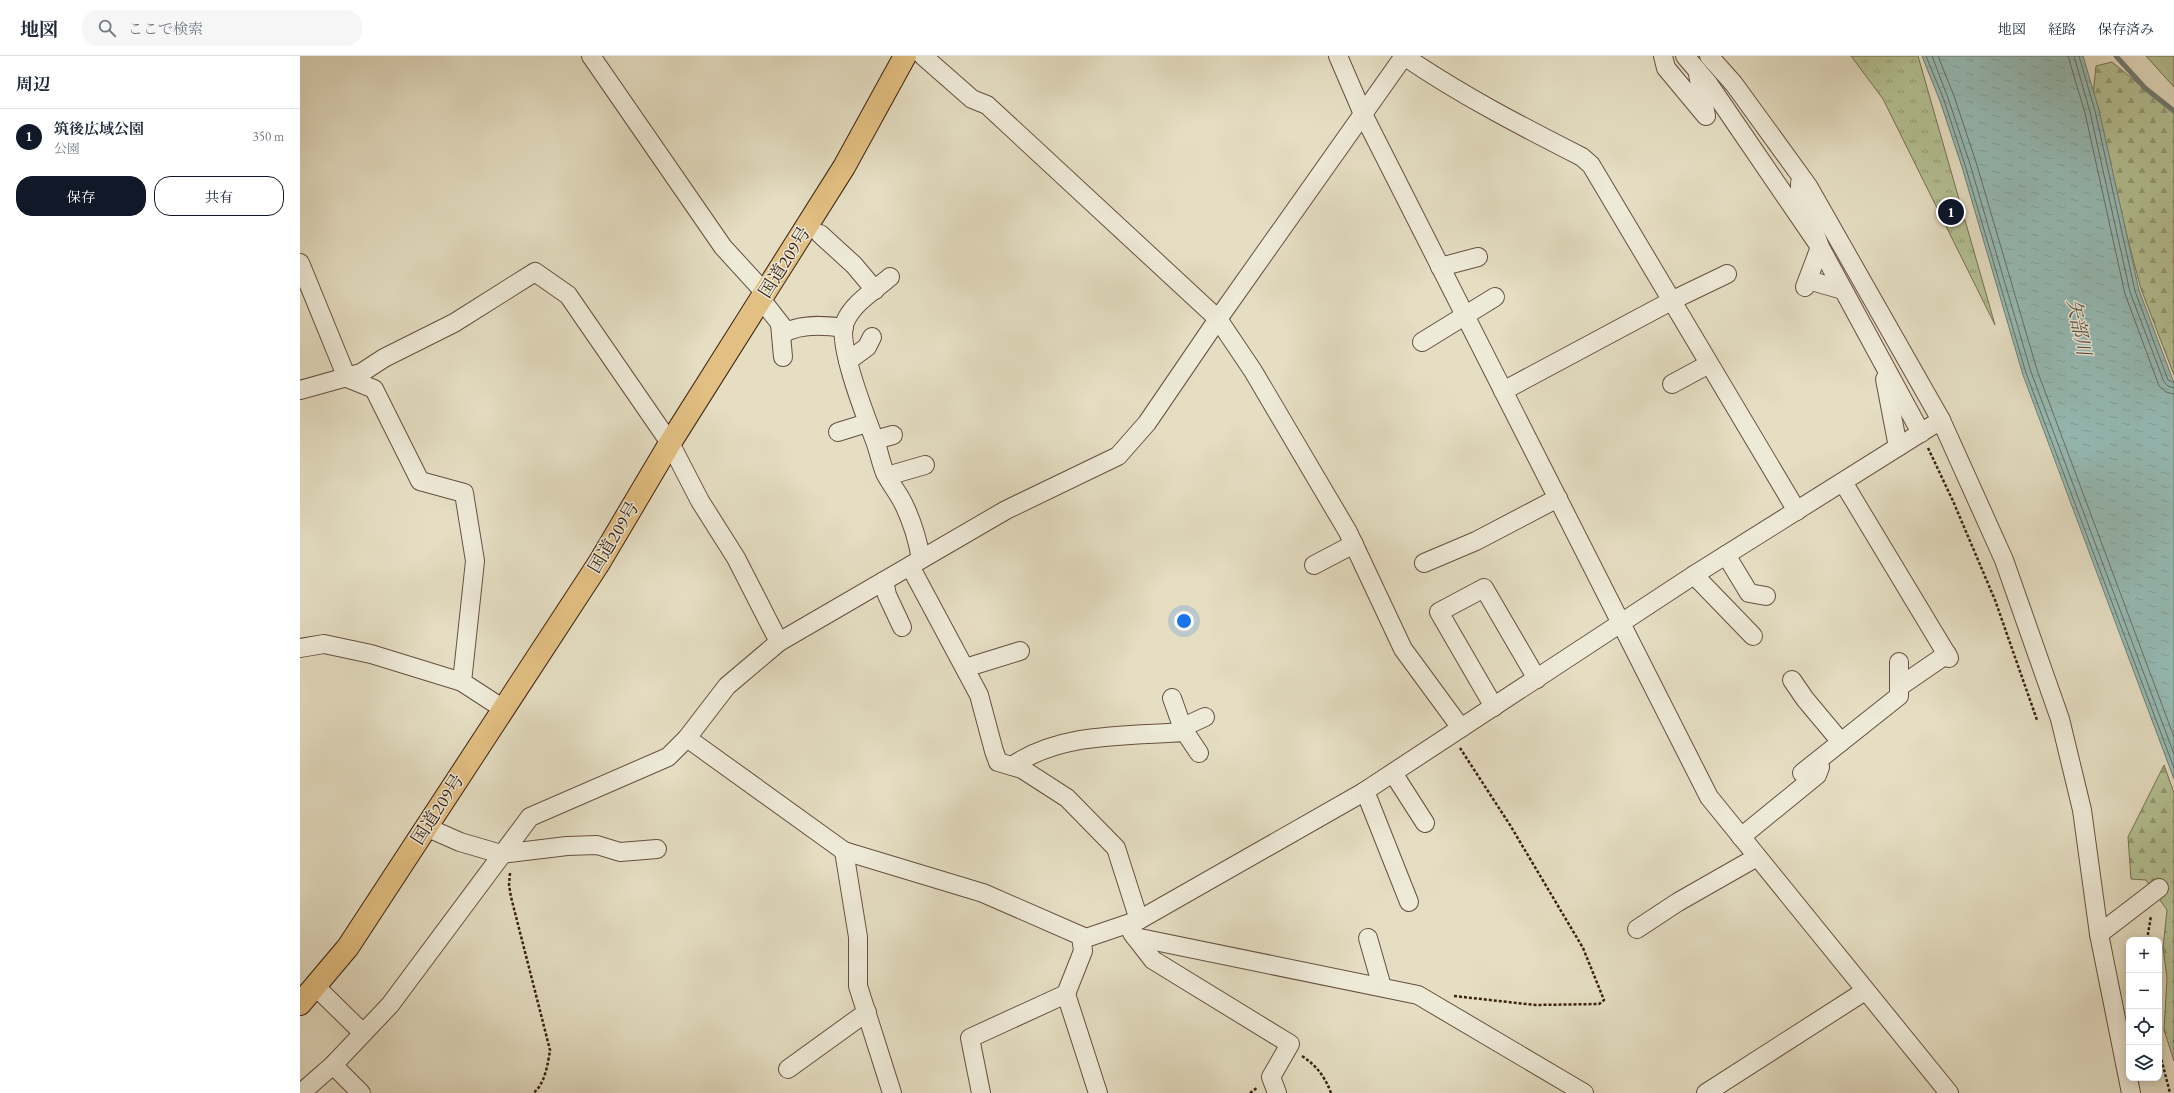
<!DOCTYPE html>
<html lang="ja">
<meta charset="utf-8">
<style>
:root{--surface:#fff;--page:#f6f6f7;--text:#1f2937;--muted:#747a83;--line:#e0e1e3;--accent:#111827}
body{margin:0;font-family:"EB Garamond","Noto Serif JP",serif;background:var(--page);color:var(--text)}
.controls{position:absolute;right:12px;bottom:12px;display:grid;overflow:hidden;border-radius:8px;box-shadow:0 2px 10px #0003}
.controls button{width:36px;height:36px;display:grid;place-items:center;padding:0;border:0;border-bottom:1px solid var(--line);background:var(--surface);color:var(--text);font:20px sans-serif}
.you{position:absolute;left:884px;top:565px;width:14px;height:14px;margin:-10px;border:3px solid #fff;border-radius:50%;background:#1a73e8;box-shadow:0 0 0 6px #1a73e833}
.badge{display:grid;place-items:center;width:26px;height:26px;border-radius:50%;background:var(--accent);color:#fff;font-size:13px;font-weight:700}
.pin{position:absolute;translate:-50% -50%;border:2px solid #fff;box-shadow:0 1px 4px #0006}
.list{margin:0;padding:0;list-style:none}
h2{display:flex;justify-content:space-between;align-items:center;height:52px;margin:0;padding:0 16px;font-size:17px}
h2 small{font-size:13px;font-weight:400;color:var(--muted)}
.list li{display:grid;grid-template-columns:26px 1fr auto;gap:12px;align-items:center;box-sizing:border-box;height:56px;padding:0 16px;border-top:1px solid var(--line)}
.list b{display:block;font-size:15px;white-space:nowrap}
.list p{margin:0;font-size:13px;white-space:nowrap;color:var(--muted)}
.list em{font-size:13px;font-style:normal;color:var(--muted)}
.actions{display:flex;gap:8px;padding:12px 16px}
.actions a{flex:1;padding:9px 0;border:1px solid var(--accent);border-radius:16px;text-align:center;font-size:14px;color:var(--accent)}
.actions .main{background:var(--accent);color:#fff}
.icon{flex:none;width:22px;height:22px;fill:none;stroke:currentColor;stroke-width:2;stroke-linecap:round;stroke-linejoin:round}
.map{position:relative;flex:none;width:1874px;height:1037px;overflow:hidden}
header{display:flex;align-items:center;gap:24px;box-sizing:border-box;height:56px;padding:0 20px;background:var(--surface);border-bottom:1px solid var(--line)}
header strong{font-size:19px}
nav{display:flex;gap:22px;margin-inline-start:auto;font-size:14px}
.search{width:280px;height:36px;background:var(--page);display:flex;align-items:center;gap:10px;box-sizing:border-box;padding:0 14px;border-radius:16px;color:var(--muted);font-size:15px}
main{display:flex}
aside{flex:1;background:var(--surface)}
.map>svg:first-child{display:block}
</style>
<header>
<strong>地図</strong>
<div class="search"><svg class="icon" aria-label="search" viewBox="0 0 24 24"><circle cx="10" cy="10" r="6"/><path d="M15 15l6 6"/></svg>ここで検索</div>
<nav><a>地図</a><a>経路</a><a>保存済み</a></nav>
</header>
<main>
<aside>
<h2>周辺<small></small></h2>
<ul class="list">
<li><span class="badge">1</span><div><b>筑後広域公園</b><p>公園</p></div><em>350 m</em></li>
</ul>
<div class="actions"><a class="main">保存</a><a>共有</a></div>
</aside>
<div class="map">
<svg width="1874" height="1037" viewBox="0 0 1874 1037">
<defs>
<pattern id="forest-firs" width="22" height="20" patternUnits="userSpaceOnUse"><rect width="22" height="20" fill="#b4c194"/><path d="M5 1l3.5 6h-7zM16 11l3.5 6h-7z" fill="#949c78"/></pattern>
<pattern id="park-tufts" width="24" height="20" patternUnits="userSpaceOnUse"><rect width="24" height="20" fill="#b4c194"/><path d="M3 7l-1-3M5 7V3M7 7l1-3M15 17l-1-3M17 17v-4M19 17l1-3" fill="none" stroke="#949c78"/></pattern>
<pattern id="water-ripples" width="26" height="14" patternUnits="userSpaceOnUse"><rect width="26" height="14" fill="#96bcb7"/><path d="M2 4q2-2 4 0t4 0M15 11q2-2 4 0t4 0" fill="none" stroke="#82a19c"/></pattern>
</defs>
<rect width="100%" height="100%" fill="#e5dec3"/>
<filter id="stains"><feTurbulence type="fractalNoise" baseFrequency=".005" numOctaves="4"/><feColorMatrix values="0 0 0 0 .2 0 0 0 0 .09 0 0 0 0 .02 0 0 0 .5 -.17"/></filter>
<radialGradient id="worn" r=".72"><stop offset=".6" stop-color="#630" stop-opacity="0"/><stop offset="1" stop-color="#630" stop-opacity=".3"/></radialGradient>
<path fill="#b4c194" stroke="#787154" d="M1846 0H1874V31Z"/>
<g fill="url(#forest-firs)" stroke="#787154">
<path d="M1812 6 1874 57V319L1841 233 1792 49 1796 10Z"/>
<path d="M1864 709 1874 737V1005L1864 974 1867 922 1863 892 1867 854 1846 824 1831 823 1828 781Z"/>
</g>
<path fill="url(#park-tufts)" stroke="#787154" d="M1551 0H1618L1695 269 1583 43Z"/>
<path fill="url(#water-ripples)" stroke="#727e75" d="M1622 0H1783L1799 54 1839 234 1874 327V723L1723 319 1662 111 1640 45Z"/>
<g fill="none" stroke-linecap="round" stroke-linejoin="round">
<g stroke="#686e65" stroke-width="1">
<path d="M1626 0 1644 44 1665 109 1726 317 1874 712"/>
<path d="M1632 0 1648 42 1670 108 1731 316 1874 698"/>
<path d="M1638 0 1654 40 1676 106 1737 314 1874 681"/>
<path d="M1768 0 1785 57 1825 238 1859 330 1866 336 1874 338"/>
<path d="M1774 0 1790 56 1830 236 1864 326 1868 330 1874 332"/>
<path d="M1779 0 1795 55 1835 235 1868 324 1874 327"/>
</g>
<path stroke="#727e75" stroke-width="5" d="M1816 0 1845 32 1874 55"/>
<defs>
<g id="minor">
<path d="M291 0 423 191 465 237"/>
<path d="M623 0 672 43 687 49 918 263 953 315 1048 476 1103 593 1161 672"/>
<path d="M1038 0 1063 58 1409 741 1649 1037"/>
<path d="M1363 0 1366 12 1406 60 1398 18"/>
<path d="M1385 0 1408 27 1520 191 1505 231"/>
<path d="M1409 0 1434 28 1508 130 1641 364 1704 504 1760 663 1782 754 1799 878 1831 1037"/>
<path d="M1500 127V137L1520 191 1621 377"/>
<path d="M520 178 554 209 575 234"/>
<path d="M0 207 47 322 74 333 120 425 164 437 175 505 162 626 202 652"/>
<path d="M1140 211 1178 201"/>
<path d="M590 221C575 234 553 247 545 266 536 286 567 364 575 385 579 396 581 407 585 417 591 429 600 439 605 451 613 468 618 486 621 503"/>
<path d="M1508 224 1543 234"/>
<path d="M461 243 486 275"/>
<path d="M480 268 483 301"/>
<path d="M481 279C498 267 524 269 544 272"/>
<path d="M1122 286 1195 241"/>
<path d="M548 305 567 291 572 281"/>
<path d="M1585 323 1598 391"/>
<path d="M1372 328 1409 308"/>
<path d="M0 334 61 317 84 302 154 267 235 216 268 239 370 387 400 445 436 502 479 586"/>
<path d="M1203 335 1373 244 1427 218"/>
<path d="M538 376 567 367"/>
<path d="M575 384 593 379"/>
<path d="M587 420 625 409"/>
<path d="M1543 426 1649 602"/>
<path d="M1426 499 1449 537 1466 540"/>
<path d="M1124 507 1176 485 1258 442"/>
<path d="M1014 509 1054 488"/>
<path d="M610 510 679 639 694 695 698 706 722 713 767 742 816 792 839 864"/>
<path d="M1394 519 1453 580"/>
<path d="M584 525 587 539 602 571"/>
<path d="M0 592 24 588 71 598 162 626"/>
<path d="M665 612 720 595"/>
<path d="M1492 624 1505 643 1541 686"/>
<path d="M1599 631 1647 598"/>
<path d="M872 642 883 673 899 697"/>
<path d="M1194 651 1139 556 1184 532 1237 623"/>
<path d="M883 671 905 661"/>
<path d="M387 682 544 795 683 837 786 882 839 864 1062 737 1394 519 1641 364"/>
<path d="M712 710C761 676 828 680 885 676"/>
<path d="M1093 717 1125 767"/>
<path d="M1502 717 1599 640V606"/>
<path d="M1065 735 1109 846"/>
<path d="M126 771 160 786 201 798 267 790 297 789 320 796 357 793"/>
<path d="M1441 781 1517 719 1520 711"/>
<path d="M544 795 558 881V930L592 1037"/>
<path d="M1337 873 1378 846 1457 801"/>
<path d="M832 877 853 904 990 988 971 1021 977 1037"/>
<path d="M1799 878 1859 832"/>
<path d="M835 881 1118 939 1284 1037"/>
<path d="M1068 882 1082 931"/>
<path d="M16 931 63 977"/>
<path d="M766 938 798 1037"/>
<path d="M33 1009 61 1037"/>
<path d="M488 1013 567 956"/>
<path d="M1 1037 33 1009 90 949 230 761 368 701 387 682 427 630 479 586 706 454 818 400 847 367 918 263 1104 0C1161 39 1221 70 1282 101L1291 109 1497 455"/>
<path d="M681 1037 670 982 766 938 783 895 781 880"/>
<path d="M1406 1037 1565 935"/>
</g>
<path id="highway" d="M0 948 48 891 299 507 370 387 544 111 605 0"/>
</defs>
<use href="#minor" stroke="#66503f" stroke-width="20"/>
<use href="#highway" stroke="#3b2113" stroke-width="24"/>
<g stroke="#3b2113" stroke-width="2.5" stroke-dasharray="3 2" stroke-linecap="butt">
<path d="M1628 392 1653 445 1695 544 1737 664"/>
<path d="M210 817 209 829 211 841 250 994C248 1007 245 1029 233 1037"/>
<path d="M1847 884 1851 860"/>
<path d="M1154 940 1235 949 1299 948 1304 944 1283 892 1210 769 1160 692"/>
<path d="M1859 994 1870 1037"/>
<path d="M1002 1000C1017 1010 1025 1021 1031 1037"/>
<path d="M950 1037 958 1031"/>
</g>
<use href="#minor" stroke="#eeead8" stroke-width="18"/>
<use href="#highway" stroke="#e2bf82" stroke-width="22"/>
</g>
<g text-anchor="middle" dominant-baseline="central" stroke-width="3" stroke-linejoin="round" paint-order="stroke">
<g font-size="18" fill="#3b2113" stroke="#eeead8">
<text transform="translate(484 206) rotate(-58)">国道209号</text>
<text transform="translate(313 481) rotate(-59)">国道209号</text>
<text transform="translate(137 753) rotate(-57)">国道209号</text>
</g>
<g font-size="19" font-style="italic" fill="#565044" stroke="#eeead8">
<text transform="translate(1779 271) rotate(79)">矢部川</text>
</g>
</g>
<rect width="100%" height="100%" filter="url(#stains)"/>
<rect width="100%" height="100%" fill="url(#worn)"/>
</svg>
<div class="controls">
<button>+</button>
<button>−</button>
<button><svg class="icon" aria-label="locate" viewBox="0 0 24 24"><circle cx="12" cy="12" r="6"/><path d="M12 2v4M12 18v4M2 12h4M18 12h4"/></svg></button>
<button><svg class="icon" aria-label="layers" viewBox="0 0 24 24"><path d="M12 4l9 5-9 5-9-5zM3 14l9 5 9-5"/></svg></button>
</div>
<div class="you"></div>
<div class="pin badge" style="left:1651px;top:156px">1</div>
</div>
</main>
